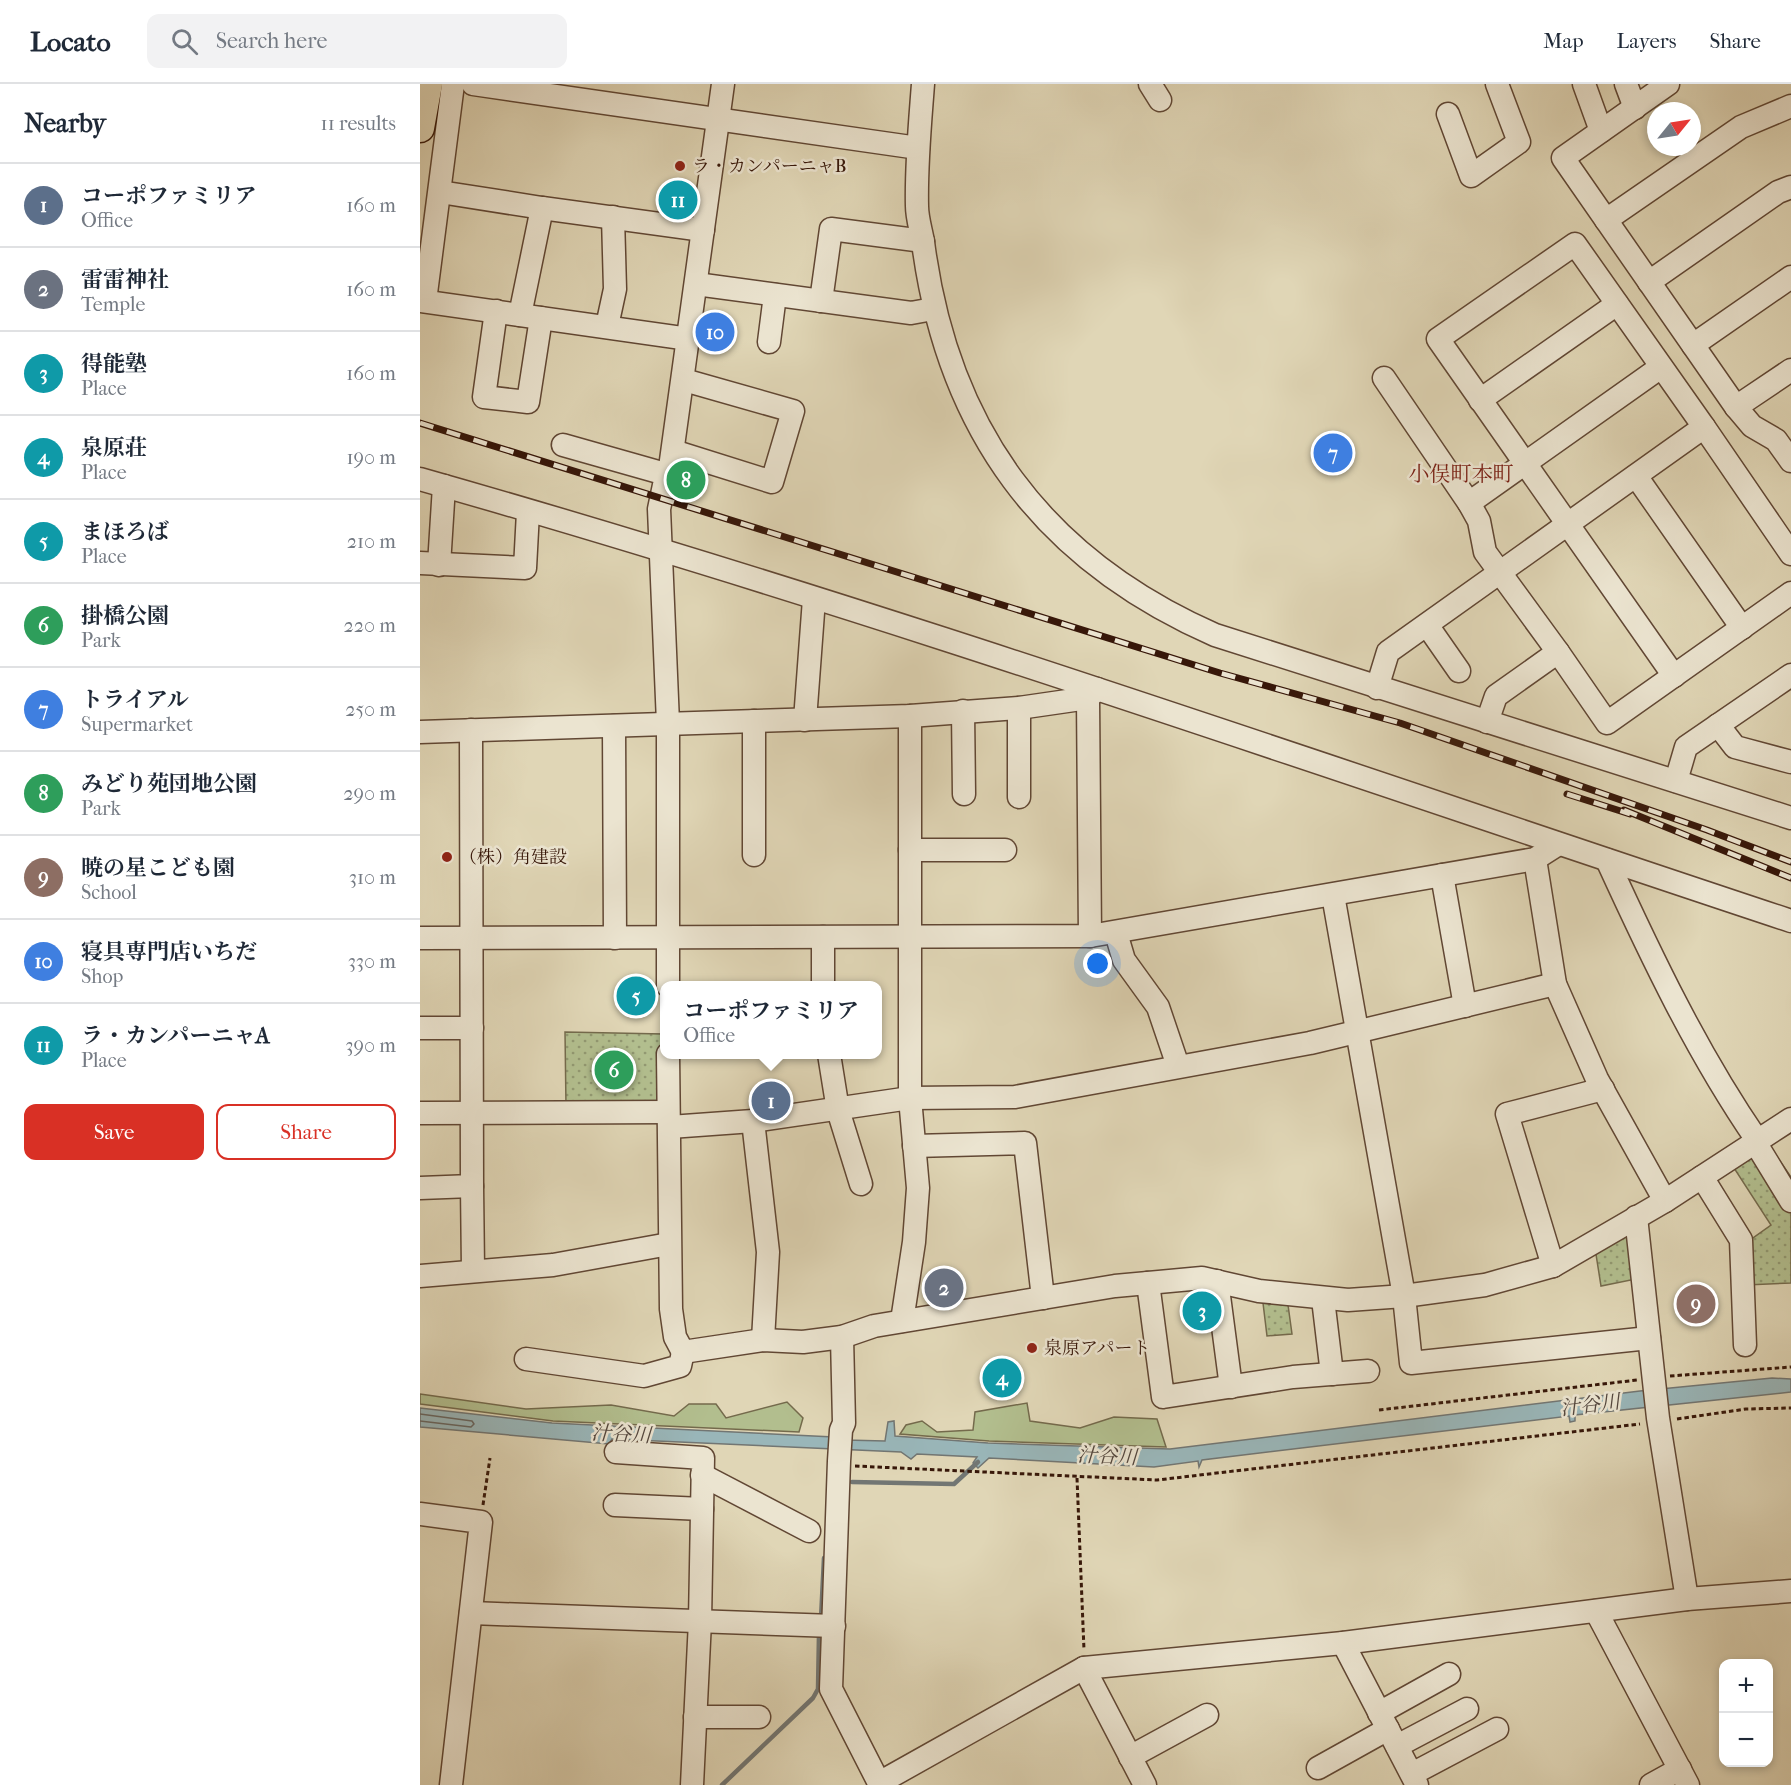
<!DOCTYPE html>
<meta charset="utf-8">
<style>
:root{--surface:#fff;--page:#f2f2f3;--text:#1f2937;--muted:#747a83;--line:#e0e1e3;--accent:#d93025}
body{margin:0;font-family:"IM FELL French Canon","Noto Serif JP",serif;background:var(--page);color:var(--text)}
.controls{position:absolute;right:18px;bottom:18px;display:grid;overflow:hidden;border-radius:12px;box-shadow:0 3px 9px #0003}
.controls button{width:54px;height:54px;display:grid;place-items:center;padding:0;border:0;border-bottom:2px solid var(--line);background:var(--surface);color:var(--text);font:30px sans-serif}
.compass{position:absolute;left:1227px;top:18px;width:54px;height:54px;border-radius:50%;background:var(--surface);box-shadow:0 3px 9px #0003;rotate:60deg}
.you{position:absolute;left:678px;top:880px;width:21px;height:21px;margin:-15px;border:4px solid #fff;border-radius:50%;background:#1a73e8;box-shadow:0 0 0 9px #1a73e833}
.badge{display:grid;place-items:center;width:39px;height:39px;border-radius:50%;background:var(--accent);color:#fff;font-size:20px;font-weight:700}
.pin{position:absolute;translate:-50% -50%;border:3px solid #fff;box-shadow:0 2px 6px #0006}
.popup{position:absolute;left:240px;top:897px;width:222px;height:78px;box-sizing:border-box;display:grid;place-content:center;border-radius:12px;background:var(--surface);filter:drop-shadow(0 2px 4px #0005);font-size:20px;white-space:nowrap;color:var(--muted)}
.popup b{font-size:22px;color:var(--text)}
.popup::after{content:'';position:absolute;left:50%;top:100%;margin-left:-12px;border:12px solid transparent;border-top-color:var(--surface)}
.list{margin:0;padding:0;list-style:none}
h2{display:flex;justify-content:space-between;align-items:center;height:78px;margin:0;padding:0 24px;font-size:26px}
h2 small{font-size:20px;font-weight:400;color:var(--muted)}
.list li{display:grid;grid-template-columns:39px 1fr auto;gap:18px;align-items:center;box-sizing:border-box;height:84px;padding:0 24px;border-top:2px solid var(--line)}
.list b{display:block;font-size:22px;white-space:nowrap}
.list p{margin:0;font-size:20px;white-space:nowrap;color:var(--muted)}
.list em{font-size:20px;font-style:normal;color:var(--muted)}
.actions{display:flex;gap:12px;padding:18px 24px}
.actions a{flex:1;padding:14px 0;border:2px solid var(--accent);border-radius:12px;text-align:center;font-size:21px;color:var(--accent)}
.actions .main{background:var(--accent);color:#fff}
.icon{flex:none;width:33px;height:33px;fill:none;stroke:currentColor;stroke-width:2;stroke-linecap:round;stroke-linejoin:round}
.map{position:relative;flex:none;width:1371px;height:1701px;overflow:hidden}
header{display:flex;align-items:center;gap:36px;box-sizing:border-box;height:84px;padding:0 30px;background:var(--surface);border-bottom:2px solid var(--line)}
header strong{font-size:28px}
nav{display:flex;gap:33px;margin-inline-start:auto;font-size:21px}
.search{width:420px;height:54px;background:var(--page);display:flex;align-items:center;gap:15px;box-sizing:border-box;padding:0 21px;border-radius:12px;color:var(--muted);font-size:22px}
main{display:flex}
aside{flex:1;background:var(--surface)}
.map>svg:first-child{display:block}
</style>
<header>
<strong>Locato</strong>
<div class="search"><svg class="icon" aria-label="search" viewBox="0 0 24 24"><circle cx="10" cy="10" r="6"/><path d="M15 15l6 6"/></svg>Search here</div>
<nav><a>Map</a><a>Layers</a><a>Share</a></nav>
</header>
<main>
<aside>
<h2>Nearby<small>11 results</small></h2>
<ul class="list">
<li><span class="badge" style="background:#5c6f8a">1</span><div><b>コーポファミリア</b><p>Office</p></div><em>160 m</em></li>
<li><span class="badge" style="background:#6b7280">2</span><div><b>雷雷神社</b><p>Temple</p></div><em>160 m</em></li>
<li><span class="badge" style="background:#0f9aa8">3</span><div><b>得能塾</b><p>Place</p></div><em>160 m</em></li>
<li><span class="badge" style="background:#0f9aa8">4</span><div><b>泉原荘</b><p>Place</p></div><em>190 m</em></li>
<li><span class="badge" style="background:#0f9aa8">5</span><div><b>まほろば</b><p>Place</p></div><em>210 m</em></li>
<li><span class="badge" style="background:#2e9e5b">6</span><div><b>掛橋公園</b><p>Park</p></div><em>220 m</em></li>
<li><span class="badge" style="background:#3f7fe0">7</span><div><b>トライアル</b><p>Supermarket</p></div><em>250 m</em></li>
<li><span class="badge" style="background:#2e9e5b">8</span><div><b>みどり苑団地公園</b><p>Park</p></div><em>290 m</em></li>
<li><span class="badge" style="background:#8d6e63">9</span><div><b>暁の星こども園</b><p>School</p></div><em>310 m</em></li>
<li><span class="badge" style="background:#3f7fe0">10</span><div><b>寝具専門店いちだ</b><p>Shop</p></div><em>330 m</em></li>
<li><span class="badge" style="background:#0f9aa8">11</span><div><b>ラ・カンパーニャA</b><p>Place</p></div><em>390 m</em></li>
</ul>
<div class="actions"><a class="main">Save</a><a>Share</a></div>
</aside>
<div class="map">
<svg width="1371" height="1701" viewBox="0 0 1371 1701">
<defs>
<pattern id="park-dots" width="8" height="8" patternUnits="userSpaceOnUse" patternTransform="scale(1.5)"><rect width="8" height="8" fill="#b2be8e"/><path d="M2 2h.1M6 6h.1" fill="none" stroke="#929972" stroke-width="1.8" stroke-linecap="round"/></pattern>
</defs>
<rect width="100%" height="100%" fill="#e0d6b6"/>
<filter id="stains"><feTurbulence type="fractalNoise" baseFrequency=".00333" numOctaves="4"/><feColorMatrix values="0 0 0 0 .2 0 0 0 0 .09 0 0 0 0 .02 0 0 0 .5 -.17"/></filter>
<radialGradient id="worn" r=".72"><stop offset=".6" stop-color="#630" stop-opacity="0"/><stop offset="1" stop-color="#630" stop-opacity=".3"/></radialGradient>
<g fill="#b2be8e" stroke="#746a4c" stroke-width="1.5">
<path d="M0 1310 106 1325 191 1321 254 1332 269 1320H296L306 1334 367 1318 383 1334 379 1348 133 1337 0 1320Z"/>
<path d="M607 1319 610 1337 660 1344 694 1333 737 1335 746 1363 569 1357 480 1350 486 1341 502 1337 517 1348 553 1346 555 1328Z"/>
</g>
<g fill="url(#park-dots)" stroke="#746a4c" stroke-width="1.5">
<path d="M268 379 281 383 273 413 253 407 256 385Z"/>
<path d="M145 948 243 950V1022L146 1023Z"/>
<path d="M1349 1061 1371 1093V1199L1326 1201V1159L1351 1141 1314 1084Z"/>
<path d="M1206 1152 1211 1157 1216 1195 1181 1202 1175 1164Z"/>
<path d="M843 1219 868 1221 872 1250 847 1252Z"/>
</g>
<path fill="#99b6b9" stroke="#727673" stroke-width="1.5" d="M1352 1294 1371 1295V1308L1155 1331V1337L1150 1338 1149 1332 782 1376 779 1383 778 1377 734 1383 569 1374 558 1384 553 1379 557 1373 497 1370 491 1375 481 1368 192 1355 189 1360 0 1343V1324L132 1339 414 1353 425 1356 465 1357 468 1338 474 1337 475 1352 568 1359 750 1365 1220 1307Z"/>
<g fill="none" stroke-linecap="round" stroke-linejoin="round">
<path stroke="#686661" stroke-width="1.5" d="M0 1330 52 1337 54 1340 51 1343 0 1337"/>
<g stroke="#727673" stroke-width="4.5">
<path d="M432 1398 534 1400 558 1378"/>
<path d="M401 1534 404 1474"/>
<path d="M302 1701 393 1614 398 1605 399 1549"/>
</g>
<defs>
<g id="minor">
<path d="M53 0 498 64"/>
<path d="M503 0C500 40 496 81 497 122 497 134 501 146 503 158 527 345 622 475 795 551L1371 734"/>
<path d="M730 0 740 16"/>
<path d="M1164 0 1181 47"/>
<path d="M1206 0 1215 24"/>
<path d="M1248 0 1143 74 1316 323 1332 342 1356 356 1371 377"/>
<path d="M1028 30 1051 92 1099 58 1077 0"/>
<path d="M20 108 122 124 100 231"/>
<path d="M122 124 283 146"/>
<path d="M1186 136 1321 43 1371 22"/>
<path d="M1229 198 1358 108 1371 103"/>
<path d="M276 200 491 229 513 225"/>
<path d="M0 217 269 255"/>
<path d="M5 217 33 0"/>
<path d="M401 217 411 145 503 157"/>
<path d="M76 227 64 313 108 318 121 234"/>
<path d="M187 242 195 205 193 133"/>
<path d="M349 258 355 211"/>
<path d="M1273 261 1371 193"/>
<path d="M964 294 1049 419 1059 437 1065 468 1138 568 1076 612 1067 638"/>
<path d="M1060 316 1197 220"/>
<path d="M1316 323 1371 286"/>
<path d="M143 361 249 391"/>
<path d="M253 367 352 398 373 327 264 296"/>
<path d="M1216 392 1322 544"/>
<path d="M0 395C462 526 915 686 1371 837"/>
<path d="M1049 419 1241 283"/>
<path d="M0 479 105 484 108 428"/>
<path d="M19 481 24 402"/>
<path d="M1007 541 1039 587"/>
<path d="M1138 568 1187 639 1371 509"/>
<path d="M1254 592 1018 255 1155 160 1284 343"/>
<path d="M957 604 968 568 1284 343 1371 470"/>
<path d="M668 614 670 852"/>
<path d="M543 627 544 710"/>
<path d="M385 636 394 515"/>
<path d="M334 637V771"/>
<path d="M1298 641 1315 663 1371 678"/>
<path d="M194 642 195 854"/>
<path d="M0 648 490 632 599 624 668 614 677 605"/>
<path d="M1256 697 1266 663 1371 591"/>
<path d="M599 713V624"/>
<path d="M490 766H585"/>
<path d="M1115 775 1135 900 1177 995 1245 1117"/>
<path d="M1187 776C1231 872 1277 969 1337 1056"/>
<path d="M1022 791 1045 922"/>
<path d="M913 811 984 1212 991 1279 1229 1254"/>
<path d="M696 849 704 876 738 923 758 982"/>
<path d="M403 853V902"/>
<path d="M0 854 670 852 1115 775 1137 761"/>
<path d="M248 902V639L239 425 244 401H247L249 391 303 0"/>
<path d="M0 944H52"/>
<path d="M248 970 251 1225 255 1253 263 1268 343 1256 383 1258 422 1253 454 1242 695 1202 782 1194 839 1207 928 1216 984 1212 1065 1201 1133 1182 1245 1117 1371 1035"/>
<path d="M409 970 418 1026 441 1100"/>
<path d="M0 1029 248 1028"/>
<path d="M333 1037 348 1168 343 1256"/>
<path d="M250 1043 333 1037 490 1014 595 1013 890 959 1135 900"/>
<path d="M1335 1058 1371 1117"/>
<path d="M494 1062 605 1059 623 1214"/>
<path d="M1282 1093 1321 1156 1325 1261"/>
<path d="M52 1102 53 1186"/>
<path d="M0 1104 52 1102 51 646"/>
<path d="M1216 1133 1238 1334 1267 1515"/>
<path d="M1133 1182 1087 1030 1183 1005"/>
<path d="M0 1192 133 1181 249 1160"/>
<path d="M797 1197 811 1303"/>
<path d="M728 1199 743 1313 873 1293 948 1287"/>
<path d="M903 1215 912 1290"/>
<path d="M482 1237 494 1158 498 1104 490 1014V632"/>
<path d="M422 1253 424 1339 421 1346 419 1377 411 1605 460 1701"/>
<path d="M106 1275 224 1292 260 1282 263 1268"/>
<path d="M196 1368 283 1374 280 1537 272 1701"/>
<path d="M282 1391 389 1447"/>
<path d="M195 1421 282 1425"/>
<path d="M0 1430 61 1438 31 1701"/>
<path d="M1176 1527 1268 1701"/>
<path d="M51 1529 414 1542"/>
<path d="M923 1559 997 1701"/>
<path d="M664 1584 725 1701"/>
<path d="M959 1629 1029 1590"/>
<path d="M275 1633H339"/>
<path d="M977 1662 1047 1625"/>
<path d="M710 1673 787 1631"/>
<path d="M898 1684 968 1645"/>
<path d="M992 1690 1077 1645"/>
<path d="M459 1699 664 1584 923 1559 1267 1515 1371 1507"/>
<path d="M1231 1701 1260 1685"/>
</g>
<path id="major" d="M0 44 8 0"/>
</defs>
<use href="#minor" stroke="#614734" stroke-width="25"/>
<use href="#major" stroke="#371709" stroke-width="31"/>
<g stroke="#371709" stroke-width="3" stroke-dasharray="4.5 3" stroke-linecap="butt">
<path d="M1250 1292 1371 1283"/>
<path d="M959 1326 1217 1296"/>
<path d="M1257 1335 1326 1325 1371 1324"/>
<path d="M435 1382 737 1396 1220 1340"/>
<path d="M657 1394 664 1566"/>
<path d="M63 1421 70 1374"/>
</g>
<use href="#minor" stroke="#ebe4d0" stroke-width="22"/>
<use href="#major" stroke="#e0d6b6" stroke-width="28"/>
<defs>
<g id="rail">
<path d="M0 339 800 589 980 639 1287 746 1371 778"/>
<path d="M1147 710 1210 730"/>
<path d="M1204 726 1371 794"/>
</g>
</defs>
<use href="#rail" stroke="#371709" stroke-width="7"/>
<use href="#rail" stroke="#ebe4d0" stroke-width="4.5" stroke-dasharray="14" stroke-linecap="butt"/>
</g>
<g fill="#8f2418" stroke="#ebe4d0" stroke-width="2">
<circle cx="260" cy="82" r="6"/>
<circle cx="27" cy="773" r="6"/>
<circle cx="612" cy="1264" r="6"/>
</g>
<g text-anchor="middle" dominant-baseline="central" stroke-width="5" stroke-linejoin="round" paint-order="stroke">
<g font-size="18" fill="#371709" stroke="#ebe4d0" text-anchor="start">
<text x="272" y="82">ラ・カンパーニャB</text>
<text x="39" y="773">（株）角建設</text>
<text x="624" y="1264">泉原アパート</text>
</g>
<g font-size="20" font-style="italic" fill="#54473e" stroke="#ebe4d0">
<text transform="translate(1170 1321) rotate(-7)">汁谷川</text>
<text transform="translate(201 1350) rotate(3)">汁谷川</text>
<text transform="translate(687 1372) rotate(3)">汁谷川</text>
</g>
<g font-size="21" fill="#7a1f14" stroke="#ebe4d0">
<text x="1041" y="390">小俣町本町</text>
</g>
</g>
<rect width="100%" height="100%" filter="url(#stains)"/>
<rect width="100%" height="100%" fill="url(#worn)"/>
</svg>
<div class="controls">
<button>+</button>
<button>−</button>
</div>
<svg class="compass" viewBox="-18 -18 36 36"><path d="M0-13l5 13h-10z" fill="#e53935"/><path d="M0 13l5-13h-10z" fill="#747a83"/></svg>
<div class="you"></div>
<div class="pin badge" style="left:351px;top:1017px;background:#5c6f8a">1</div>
<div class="popup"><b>コーポファミリア</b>Office</div>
<div class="pin badge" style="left:524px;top:1204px;background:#6b7280">2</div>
<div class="pin badge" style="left:782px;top:1227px;background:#0f9aa8">3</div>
<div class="pin badge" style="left:582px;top:1294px;background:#0f9aa8">4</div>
<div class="pin badge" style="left:216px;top:912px;background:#0f9aa8">5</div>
<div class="pin badge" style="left:194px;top:986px;background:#2e9e5b">6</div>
<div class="pin badge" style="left:913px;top:369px;background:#3f7fe0">7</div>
<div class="pin badge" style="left:266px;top:396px;background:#2e9e5b">8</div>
<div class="pin badge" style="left:1276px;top:1220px;background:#8d6e63">9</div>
<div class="pin badge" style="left:295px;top:248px;background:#3f7fe0">10</div>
<div class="pin badge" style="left:258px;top:116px;background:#0f9aa8">11</div>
</div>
</main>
